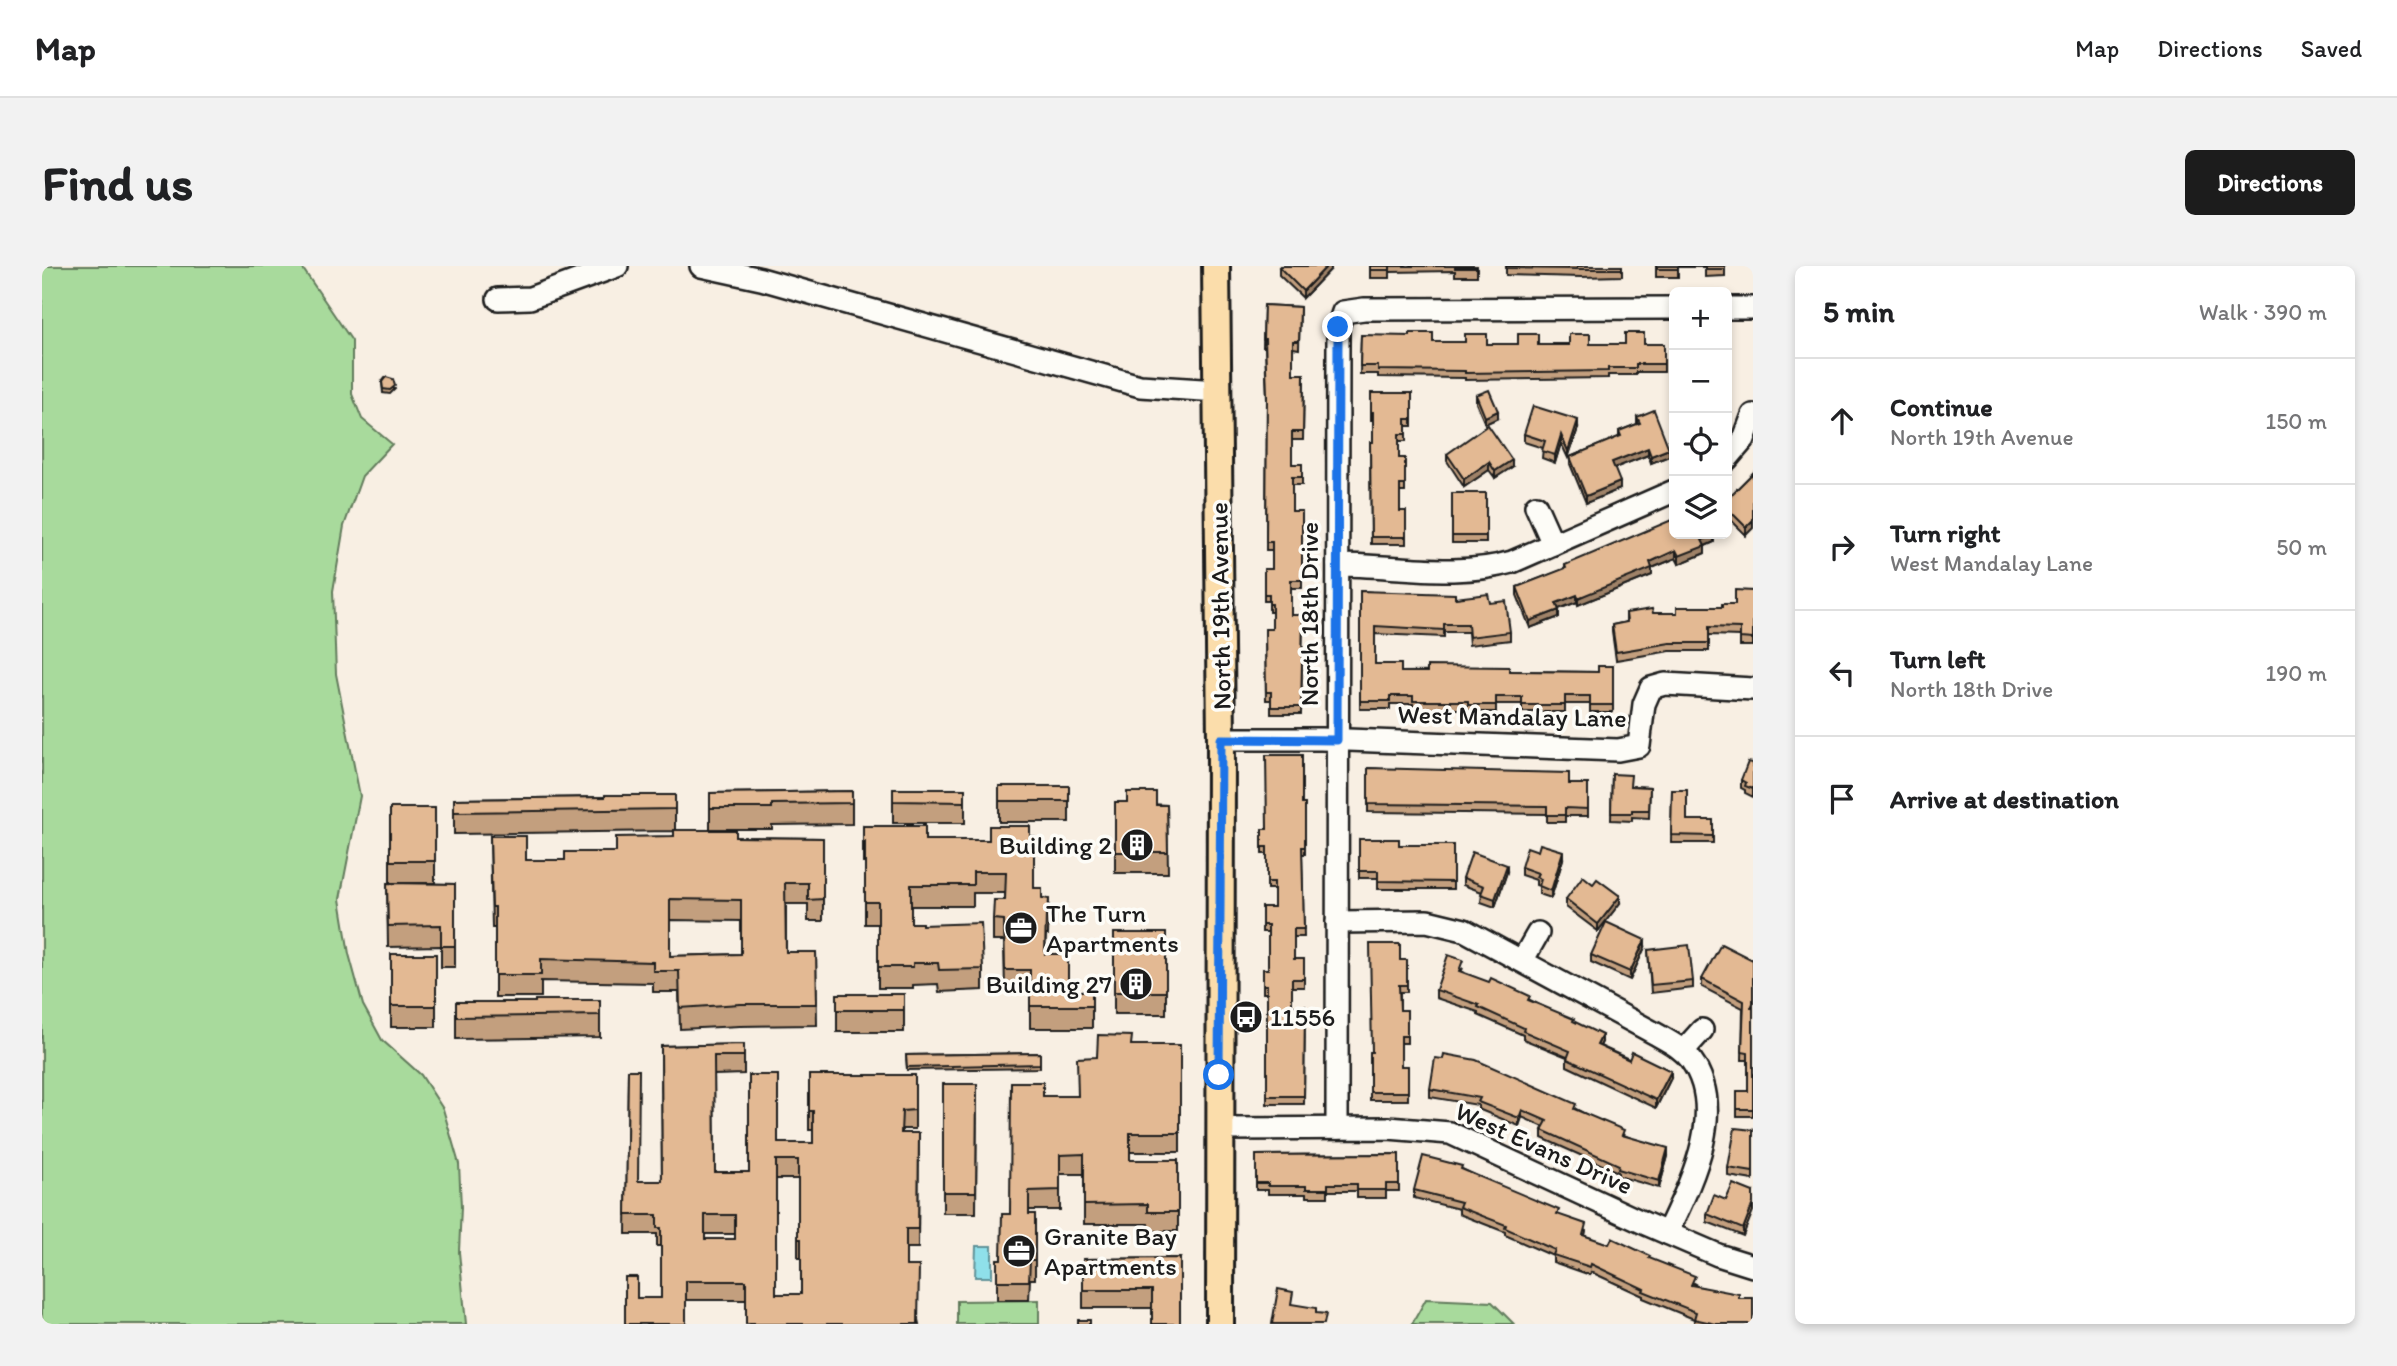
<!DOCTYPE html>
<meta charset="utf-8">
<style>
:root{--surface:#fff;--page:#f2f2f2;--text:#202124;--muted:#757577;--line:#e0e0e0;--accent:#1c1c1c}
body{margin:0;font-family:Itim,sans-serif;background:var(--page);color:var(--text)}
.controls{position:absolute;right:21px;top:21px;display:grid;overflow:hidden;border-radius:10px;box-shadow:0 4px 10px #0003}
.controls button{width:63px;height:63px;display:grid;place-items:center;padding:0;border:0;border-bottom:2px solid var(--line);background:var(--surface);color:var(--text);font:35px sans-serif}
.stop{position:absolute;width:21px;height:21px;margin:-16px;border:5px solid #1a73e8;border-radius:50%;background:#fff}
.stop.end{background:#1a73e8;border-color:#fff;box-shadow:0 2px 7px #0008}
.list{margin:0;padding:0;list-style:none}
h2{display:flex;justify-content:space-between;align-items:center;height:91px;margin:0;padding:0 28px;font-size:30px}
h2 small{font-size:23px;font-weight:400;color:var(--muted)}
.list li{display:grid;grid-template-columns:46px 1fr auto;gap:21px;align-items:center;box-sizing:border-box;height:126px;padding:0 28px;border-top:2px solid var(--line)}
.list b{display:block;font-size:26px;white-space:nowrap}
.list p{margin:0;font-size:23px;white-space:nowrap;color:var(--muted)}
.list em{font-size:23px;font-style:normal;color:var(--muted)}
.icon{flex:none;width:38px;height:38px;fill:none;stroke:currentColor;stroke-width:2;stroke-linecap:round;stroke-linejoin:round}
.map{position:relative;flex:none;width:1711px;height:1058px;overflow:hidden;border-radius:10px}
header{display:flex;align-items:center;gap:42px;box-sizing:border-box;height:98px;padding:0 35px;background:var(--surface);border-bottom:2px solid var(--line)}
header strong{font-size:33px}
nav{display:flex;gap:38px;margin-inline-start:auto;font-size:24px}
.intro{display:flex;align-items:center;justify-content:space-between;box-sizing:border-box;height:168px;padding:0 42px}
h1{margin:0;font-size:49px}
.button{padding:18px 32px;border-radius:10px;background:var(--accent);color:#fff;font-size:24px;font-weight:700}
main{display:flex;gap:42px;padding:0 42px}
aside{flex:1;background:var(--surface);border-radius:10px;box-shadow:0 4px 10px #0003}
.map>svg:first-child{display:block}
</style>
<header>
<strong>Map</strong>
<nav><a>Map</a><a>Directions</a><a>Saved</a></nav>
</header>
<div class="intro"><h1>Find us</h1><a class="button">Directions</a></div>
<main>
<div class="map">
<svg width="1711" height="1058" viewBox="0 0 1711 1058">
<rect width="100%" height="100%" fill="#f8efe3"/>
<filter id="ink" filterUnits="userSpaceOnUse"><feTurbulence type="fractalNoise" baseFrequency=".0143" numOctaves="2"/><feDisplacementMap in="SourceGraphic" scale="14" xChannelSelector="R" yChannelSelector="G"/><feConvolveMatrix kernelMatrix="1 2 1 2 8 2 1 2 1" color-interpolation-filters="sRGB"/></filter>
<g filter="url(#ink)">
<g fill="#a8da9c" stroke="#627b5c" stroke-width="2">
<path d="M0 0H259L310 75V128L320 153 350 178 320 210 302 260 291 325 294 408 318 530 298 633 307 688 321 739 340 774 379 809 401 843 417 898 419 941 417 986 424 1058H0Z"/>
<path d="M1384 1033 1450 1036 1472 1058H1370Z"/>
<path d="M997 1034V1058H915V1035Z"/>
</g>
<path fill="#8fe0ea" stroke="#619298" stroke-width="2" d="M934 980H950V1011H933Z"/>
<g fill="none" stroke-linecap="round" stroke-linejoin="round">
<defs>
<g id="minor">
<path d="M659 0 719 13 1098 120 1176 125"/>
<path d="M456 33 488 32 575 0"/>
<path d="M1685 42H1711"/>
<path d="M1685 193 1702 173 1711 149"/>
<path d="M1494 240 1511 278"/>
<path d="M1296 299C1353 299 1415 312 1470 296L1632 225"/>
<path d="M1179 473H1279L1576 484 1597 480 1602 438 1609 422 1623 418 1711 423"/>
<path d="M1295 656 1385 655 1422 664 1614 768C1626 775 1641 782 1649 794 1686 845 1648 918 1625 967"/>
<path d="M1480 695 1496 667"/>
<path d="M1641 785 1660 764"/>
<path d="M1295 862 1296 61 1301 46 1322 43 1632 42"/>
<path d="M1177 863 1346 862 1408 867 1604 958 1676 989 1711 1000"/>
</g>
<path id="major" d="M1174 0 1179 473 1178 1058"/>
</defs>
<use href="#minor" stroke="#1c1c1c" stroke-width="26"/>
<use href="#major" stroke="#1c1c1c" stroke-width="32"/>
<use href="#minor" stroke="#fdfcf7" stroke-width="21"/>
<use href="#major" stroke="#fbddab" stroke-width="26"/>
</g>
<g fill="#c39f7e" stroke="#1c1c1c" stroke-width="2" fill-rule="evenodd">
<path d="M1289 0V3L1261 32 1237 9V1Z"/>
<path d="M1328 0H1435V10H1413V5L1348 6V12H1328Z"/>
<path d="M1464 0H1580V10L1539 11 1464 9Z"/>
<path d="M1614 0H1683V10L1663 11V1H1636V11H1614Z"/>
<path d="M1222 39 1258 41 1257 83 1251 82V108H1262L1261 174H1250V198H1260V219H1250V245H1260V322H1249V349H1261L1259 448H1229V434H1224L1223 363H1230V346H1227V335H1222V303H1230V284H1224L1225 134 1223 81H1221Z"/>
<path d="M1319 69 1391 76 1445 78H1622V106H1594V109H1566V112L1423 114V112L1336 111V108H1318Z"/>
<path d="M340 116 353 123 348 128 341 127Z"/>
<path d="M1329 127H1370V160H1364V175H1357V192H1363V226H1358V245H1364V278H1329L1328 176H1331V154H1329Z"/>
<path d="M1434 129 1456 152 1443 158 1434 137Z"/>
<path d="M1632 141V163L1629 162V155Z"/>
<path d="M1595 151 1627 190 1609 197 1606 189 1572 202 1578 223 1544 237 1528 198V191L1577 171V165L1595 158Z"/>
<path d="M1536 162 1526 192 1519 177 1513 197 1500 192 1501 182 1482 176V168Z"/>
<path d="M1405 188 1470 201 1453 212 1447 204 1422 221 1405 195Z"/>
<path d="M1711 207 1704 269 1685 250V233Z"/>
<rect x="1410" y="227" width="34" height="50"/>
<path d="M1672 276 1663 280V287L1637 298 1634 292 1610 302V309L1536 339 1535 336 1516 343 1517 351 1488 362 1475 329V321L1523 303V299Z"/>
<path d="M1318 325 1413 332 1448 337 1468 366V374L1427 379 1426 366H1402V371L1333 368V398L1359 406 1467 405 1556 406 1571 400V446H1548V438H1523V446H1480V438H1454V446H1426V443H1371V438H1348V443H1318Z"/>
<path d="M1711 325V380H1698V370L1667 369V385H1628L1574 394 1570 366V359L1584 356V347H1635L1680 341 1693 338Z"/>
<path d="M1711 497V531L1703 527V524L1699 522V514Z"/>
<path d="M1326 502 1527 518H1546V550H1523V556H1505V548L1326 546Z"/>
<path d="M1570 508 1589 520 1608 521 1607 552 1590 551V555L1569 554Z"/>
<rect x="957" y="520" width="70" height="36"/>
<rect x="851" y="523" width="72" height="34"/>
<path d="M1630 524 1645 554H1671V577H1629Z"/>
<path d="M810 525V558L730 559V563H668V527Z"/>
<path d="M633 529V564L694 571 781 572V655H766V638H744V686H774L775 759 698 760 638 763 637 726H611V717L499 715V731H453V662H450L448 570 484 594H523L574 586 632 570V565L412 568V533L563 531ZM628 654 699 655V688L628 690Z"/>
<path d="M1073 536 1125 539 1126 607H1073Z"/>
<path d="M1260 538H1263V588H1260L1262 671H1252V693H1262V721H1250V740H1263L1262 838H1225V727H1221V703H1226V666H1220V641H1232V623H1225V588H1220V563H1225Z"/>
<rect x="348" y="542" width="45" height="75"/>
<path d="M821 560 883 574H947L992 622 1000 632 1007 633 1006 669H1004L1003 688 1026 725H1050V762H988V726H963L962 675H951V653L963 634V627H931V640H869V657L880 659 941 703V724L897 726 896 718 871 719V722H836V658H823V597H821Z"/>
<path d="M1317 573 1357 579H1411V623H1336V612H1317Z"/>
<path d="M1521 593 1509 632 1497 628V620L1494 619V614L1479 609V601Z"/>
<path d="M1465 606 1453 641 1439 636 1440 626 1421 619V612Z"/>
<path d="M345 617 413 618V701H399V680L346 681Z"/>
<path d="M1551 618 1578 637 1556 665 1524 641V633Z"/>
<rect x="1072" y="667" width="52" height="81"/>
<path d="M1603 681 1588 714 1549 696V689Z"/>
<path d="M1606 684 1651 715V722L1609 727Z"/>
<rect x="349" y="688" width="45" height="73"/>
<path d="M1358 694H1365V726H1358V744H1365V777H1359V800H1366V834H1328V786H1330Z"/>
<path d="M1711 694V850H1695V825H1706V794H1700L1701 742 1660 721V713Z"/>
<path d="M1421 702 1419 706 1488 734 1532 756 1560 776 1558 780 1629 812 1614 842 1525 800V791L1481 773V769L1436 749V746L1394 732V724Z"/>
<rect x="795" y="728" width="67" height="38"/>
<path d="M558 734V771L414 773V736H493Z"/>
<path d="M702 778V808L672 809 673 906H707L736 877H771V864H767V809H873V863H860V867H877L876 982H864V1000L877 1058 704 1034H644L595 1032H619V980H615V968H584L586 804 596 915H620L619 780ZM734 913H756V992H759V1028H734ZM663 968H693V973H663Z"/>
<path d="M1089 779H1138V886H1088V894H1136V965H1106V958H1042V908H1018V944H987V948H993V1013H988L987 1034H955V993H959L968 948 1001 830H1036L1055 791Z"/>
<path d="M998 787V802L865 804 864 789Z"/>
<path d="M901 818H935L934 947H901Z"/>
<path d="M1388 823 1534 843 1582 869 1626 890 1617 922 1576 910V906L1500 872V864L1502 861 1480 851 1477 860 1436 843V839L1388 831Z"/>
<path d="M1711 864V914L1686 910V902Z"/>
<path d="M1357 888V925H1344V932H1315V925H1286V931H1264V928H1226V924H1214V889Z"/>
<path d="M1420 903 1517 949 1544 965 1543 970 1608 993 1653 1018 1652 1019 1697 1032 1711 1058H1652V1053L1601 1032V1030L1549 1006 1548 1009 1511 996V990L1463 969V966L1417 948V943L1372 932V924Z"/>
<path d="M1711 926 1701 970 1665 956V948L1684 934Z"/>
<path d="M1138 992 1110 1042H1041V993Z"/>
</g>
<g fill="#9f8267" stroke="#1c1c1c" stroke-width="2">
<path d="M1285 0H1289V3L1261 32V25Z"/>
<path d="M1456 145V152L1443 158V151Z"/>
<path d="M1536 154V162L1526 192V185Z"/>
<path d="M1519 169V177L1513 197V189Z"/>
<path d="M1606 182V189L1570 203V196Z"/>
<path d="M1627 183V190L1609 197V190Z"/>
<path d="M1470 194V201L1453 212V205Z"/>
<path d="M1447 196V204L1422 221V213Z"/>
<path d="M1578 216V223L1544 237V230Z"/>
<path d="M1711 254V262L1704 269V261Z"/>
<path d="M1672 269V276L1663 280V287L1637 298V290L1660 274Z"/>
<path d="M1634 284V292L1610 302V309L1536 339V332L1608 296Z"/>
<path d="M1535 329V336L1514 344V337Z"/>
<path d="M1517 344V351L1488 362V355Z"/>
<path d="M1521 585V593L1509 632V625Z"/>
<path d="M1465 599V606L1453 641V633Z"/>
<path d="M1578 630V637L1556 665V658Z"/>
<path d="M1603 674V681L1588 714V706Z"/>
<path d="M1560 769V776L1555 786V779Z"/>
<path d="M1629 805V812L1614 842V834Z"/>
<path d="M1480 844V851L1477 860V852Z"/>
<path d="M1626 882V890L1617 922V915Z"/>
<path d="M1711 937V945L1701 970V963Z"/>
</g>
<g fill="#e3b993" stroke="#1c1c1c" stroke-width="2" fill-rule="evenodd">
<path d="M1238 0H1285L1261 25 1237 1Z"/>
<rect x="1328" y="0" width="20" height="4"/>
<rect x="1413" y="0" width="22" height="2"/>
<path d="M1464 0H1580V3H1539L1464 2Z"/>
<rect x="1614" y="0" width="22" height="3"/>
<rect x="1663" y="0" width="20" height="3"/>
<path d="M1222 39 1258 41 1257 75H1251V108H1262L1261 166H1250V198H1260V211H1250V245H1260V314H1249V349H1261L1259 441H1229V426H1224L1223 363H1230V338H1227V328H1222V303H1230V276H1224L1225 128 1223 73H1221Z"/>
<path d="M1368 67H1391V76H1423V68H1445V78H1476V68H1496V79H1527V68H1548V78H1583V67H1602V78H1622V98H1594V102H1566V105L1423 107V105L1336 104V100H1318L1319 69 1368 70Z"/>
<path d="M344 111 351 113 353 120 348 124 341 123 340 116Z"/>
<path d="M1447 124 1456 145 1443 151 1434 129Z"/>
<path d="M1329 127H1370V153H1364V168H1357V192H1363V219H1358V245H1364V271H1329L1328 176H1331V146H1329Z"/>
<path d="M1491 140 1536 154 1526 185 1519 169 1513 189 1500 185 1503 175 1482 168Z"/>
<path d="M1632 141V156L1629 155Z"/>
<path d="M1612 144 1627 183 1609 190 1606 182 1570 196 1578 216 1544 230 1528 191 1579 170 1577 165 1598 157 1595 151Z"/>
<path d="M1446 159 1470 194 1453 205 1447 196 1422 213 1405 188Z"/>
<path d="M1711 207V254L1704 261 1685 242V233Z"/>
<rect x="1410" y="227" width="34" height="43"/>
<path d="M1632 253V268H1672V269L1660 274 1663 280 1637 290 1634 284 1608 296 1610 302 1536 332 1535 329 1514 337 1517 344 1488 355 1475 321 1524 302 1523 299Z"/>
<path d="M1693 324 1711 325V373L1698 372V362L1667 361V377H1628L1574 386 1570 359 1585 356 1584 347 1610 343 1611 347H1635V341H1680V338H1693Z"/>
<path d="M1318 325 1413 328V332L1446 328 1448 337 1464 335 1468 366 1427 371 1426 358H1402V364L1333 360V398H1359V406H1385V400L1467 401V405L1556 406V400H1571V439H1548V430H1523V439H1480V431H1454V439H1426V435H1371V430H1348V435H1318Z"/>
<path d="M1224 489H1260V538H1263V581H1260L1262 663H1252V693H1262V713H1250V740H1263L1262 830H1225V719H1221V703H1226V659H1220V641H1232V616H1225V581H1220V563H1225Z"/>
<path d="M1706 496 1711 497V523L1703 520 1704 517 1699 514Z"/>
<path d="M1326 502 1527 507V518H1546V543L1523 542V549H1505V540L1326 538Z"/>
<path d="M1570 508 1589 509 1588 520 1608 521 1607 544H1590V547H1569Z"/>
<rect x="957" y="520" width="70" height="15"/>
<path d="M851 523H923V536L851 535Z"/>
<path d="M1630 524H1645V554H1671V570L1629 569Z"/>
<path d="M810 525V537L730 538V542H668V527Z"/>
<path d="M1085 526H1114V539H1125L1126 586H1073V536H1085Z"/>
<path d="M563 529H633V543L412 546V533L563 531Z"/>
<rect x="348" y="542" width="45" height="53"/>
<path d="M821 560H883V574H947V560H988V570H992V622H1000V632L1007 633 1006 647H1004L1003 688H1026V725H1050V740H988V704H963L962 654 951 653 952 634H963L964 606H931V619H869V657H880V659L939 657 941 703 897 704 896 697H871V701H836V636H823V576H821Z"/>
<path d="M632 564H694V571L781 572V633L766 634V617H743L744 686H774L775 738H698L638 742 637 705H611V696L499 693V709H453V641H450L448 570H484V594H523V586H574V571L632 570ZM628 633 699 634V688L628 690Z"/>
<path d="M1317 573H1357V579H1411V616L1336 615V605H1317Z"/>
<path d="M1498 578 1521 585 1509 625 1497 620 1499 613 1494 611 1496 607 1479 601 1485 581 1496 585Z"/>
<path d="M1430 586 1465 599 1453 633 1439 628 1442 620 1421 612Z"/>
<path d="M1541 610 1551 618 1555 613 1578 630 1556 658 1524 633Z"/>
<path d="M345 617 413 618V680H399V659L346 660Z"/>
<path d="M1564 656 1603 674 1588 706 1549 689Z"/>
<rect x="1072" y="667" width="52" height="59"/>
<path d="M1328 678H1358V694H1365V719H1357L1358 744H1365V770H1359V800H1366V826H1328V786H1330Z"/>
<path d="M1679 678 1711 694V737L1709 742H1711V843H1695V825H1706V787L1700 786 1702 735 1660 713Z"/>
<path d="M1647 679 1651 715 1609 719 1606 684Z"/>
<rect x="349" y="688" width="45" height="52"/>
<path d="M1406 689 1421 694 1417 705 1447 716 1449 712 1488 730 1486 734 1532 753 1531 755 1560 769 1555 779 1587 794 1590 786 1629 805 1614 834 1525 793 1528 785 1481 765 1482 762 1436 741 1437 739 1394 724Z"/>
<rect x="795" y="728" width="67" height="16"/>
<path d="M493 734H558V749L414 751V736H493Z"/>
<path d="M1056 769 1090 770 1089 779H1138V867H1088V894H1136V946H1106V938L1042 939V888L1018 889V924L987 925V948H993V994H988L987 1015H955V993H959L960 948H968L969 816H1001V830H1036L1035 792 1055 791Z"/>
<path d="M702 778V790H672L673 906H707V809H736V877H771V845H767V809H873V844L860 845 859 867H877L876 963H864V1000H877L876 1058H704V1015H644V1058H583V1011H595V1032H619V962H615V949H584L586 804H597L596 915H620L619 780ZM734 894H756V973H759V1028H734ZM663 949H693V973H663Z"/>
<path d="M998 787V798L865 801 864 789Z"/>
<path d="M1402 788 1434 794 1534 838 1532 843 1582 864 1580 869 1626 882 1617 915 1576 903 1577 899 1500 864 1505 855 1480 844 1477 852 1436 836 1438 832 1388 823 1393 792 1401 793Z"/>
<path d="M901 818H935L934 926H901Z"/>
<path d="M1693 862 1711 864V906L1686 902Z"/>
<path d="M1357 888V918H1344V924H1315V918H1286V923H1264V920H1226V917H1214V889Z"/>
<path d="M1381 890 1420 900 1419 903 1517 944 1515 948 1544 958 1541 969 1567 978 1570 972 1608 990 1607 992 1653 1010 1649 1019 1697 1028V1032H1711V1058H1674L1652 1053 1654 1046 1601 1025 1602 1023 1549 998 1548 1001 1511 989 1513 984 1463 962 1464 959 1417 941 1419 936 1372 924Z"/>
<path d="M1691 918 1711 926V937L1701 963 1665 948 1672 929 1684 934Z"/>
<path d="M1138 992V1058H1110V1024H1041V993Z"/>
<path d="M1236 1023 1251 1026 1249 1038 1274 1042V1047L1284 1048 1282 1058H1230Z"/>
<rect x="1036" y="1054" width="12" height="4"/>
</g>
</g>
<g fill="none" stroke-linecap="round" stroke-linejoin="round" filter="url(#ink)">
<path stroke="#1a73e8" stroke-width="9" d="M1177 809 1179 473 1295 474 1296 61"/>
</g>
<defs>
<symbol id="building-disc" viewBox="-11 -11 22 22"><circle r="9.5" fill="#1c1c1c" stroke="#fdfcf7"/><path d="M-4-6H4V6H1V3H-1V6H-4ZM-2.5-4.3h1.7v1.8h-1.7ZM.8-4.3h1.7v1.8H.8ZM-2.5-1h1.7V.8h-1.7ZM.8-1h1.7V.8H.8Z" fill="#fff"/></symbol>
<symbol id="office-disc" viewBox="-11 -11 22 22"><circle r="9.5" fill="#1c1c1c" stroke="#fdfcf7"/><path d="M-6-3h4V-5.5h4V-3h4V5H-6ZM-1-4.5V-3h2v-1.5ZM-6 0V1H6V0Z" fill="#fff"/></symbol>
<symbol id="bus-disc" viewBox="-11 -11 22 22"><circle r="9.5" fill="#1c1c1c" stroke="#fdfcf7"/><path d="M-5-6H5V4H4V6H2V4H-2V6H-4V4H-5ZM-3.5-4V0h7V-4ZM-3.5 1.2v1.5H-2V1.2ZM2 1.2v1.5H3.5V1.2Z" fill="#fff"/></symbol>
</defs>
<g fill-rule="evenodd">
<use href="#building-disc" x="1076" y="560" width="38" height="38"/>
<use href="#office-disc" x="960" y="643" width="38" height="38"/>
<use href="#building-disc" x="1075" y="699" width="38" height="38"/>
<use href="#bus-disc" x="1185" y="732" width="38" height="38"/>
<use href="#office-disc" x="958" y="966" width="38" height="38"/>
</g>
<g text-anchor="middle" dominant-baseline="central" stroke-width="7" stroke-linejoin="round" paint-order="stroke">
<g font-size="26" fill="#1c1c1c" stroke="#fdfcf7">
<text transform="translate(1178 340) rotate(-91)">North 19th Avenue</text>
<text transform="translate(1267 348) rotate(-90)">North 18th Drive</text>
<text transform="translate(1470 450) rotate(1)">West Mandalay Lane</text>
<text transform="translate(1502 882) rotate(24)">West Evans Drive</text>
</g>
<g font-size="26" fill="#1c1c1c" stroke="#fdfcf7" text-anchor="start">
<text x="1070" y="579" text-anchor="end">Building 2</text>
<text x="1004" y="647">The Turn<tspan x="1004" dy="30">Apartments</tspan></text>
<text x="1070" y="718" text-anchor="end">Building 27</text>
<text x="1228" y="751">11556</text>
<text x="1002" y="970">Granite Bay<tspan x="1002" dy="30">Apartments</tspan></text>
</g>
</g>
</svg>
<div class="controls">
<button>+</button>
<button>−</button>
<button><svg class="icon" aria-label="locate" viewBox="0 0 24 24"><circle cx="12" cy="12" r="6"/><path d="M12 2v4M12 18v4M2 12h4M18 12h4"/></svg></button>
<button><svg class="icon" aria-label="layers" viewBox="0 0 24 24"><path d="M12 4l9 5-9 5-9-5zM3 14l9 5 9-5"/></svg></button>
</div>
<div class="stop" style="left:1177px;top:809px"></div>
<div class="stop end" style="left:1296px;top:61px"></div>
</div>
<aside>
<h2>5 min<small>Walk · 390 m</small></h2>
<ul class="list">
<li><svg class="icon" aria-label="ahead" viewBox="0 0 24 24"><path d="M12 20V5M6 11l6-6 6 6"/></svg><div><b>Continue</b><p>North 19th Avenue</p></div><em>150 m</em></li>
<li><svg class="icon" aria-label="right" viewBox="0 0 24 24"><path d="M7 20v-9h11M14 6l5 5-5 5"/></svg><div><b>Turn right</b><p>West Mandalay Lane</p></div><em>50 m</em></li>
<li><svg class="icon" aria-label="left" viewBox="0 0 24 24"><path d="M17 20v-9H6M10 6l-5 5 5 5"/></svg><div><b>Turn left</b><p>North 18th Drive</p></div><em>190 m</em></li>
<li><svg class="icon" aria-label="arrive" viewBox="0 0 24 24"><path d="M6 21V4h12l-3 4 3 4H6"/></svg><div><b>Arrive at destination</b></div></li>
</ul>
</aside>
</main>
